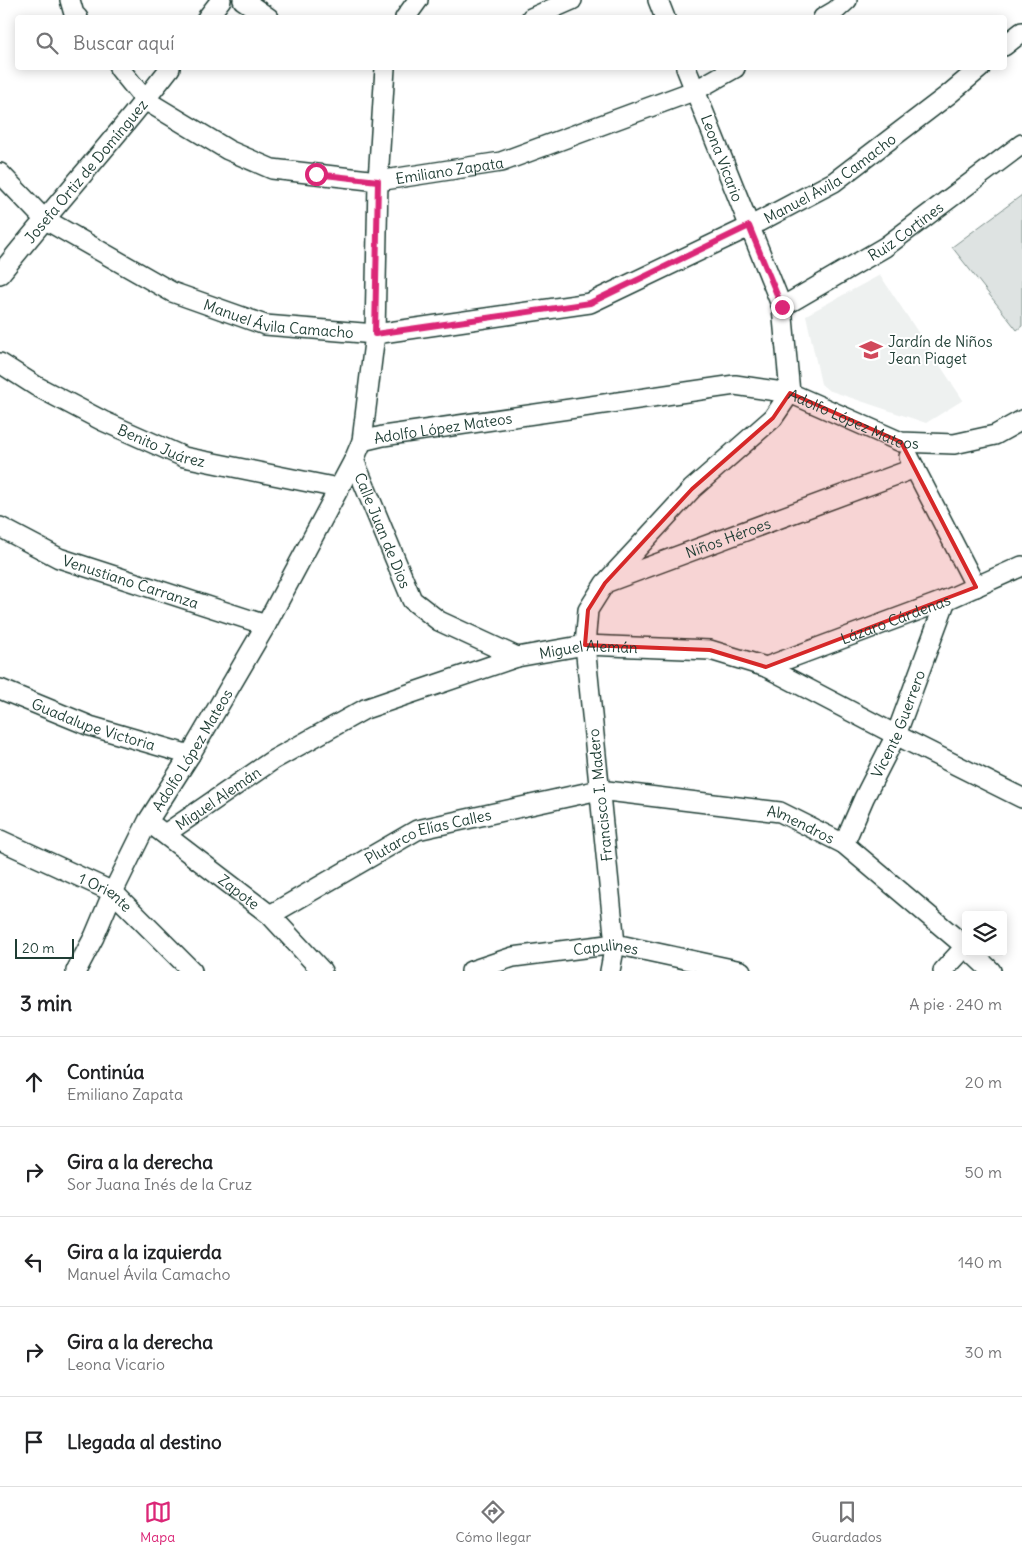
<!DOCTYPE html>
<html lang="es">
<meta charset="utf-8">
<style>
:root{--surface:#fff;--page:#f6f6f6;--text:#202124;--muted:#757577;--line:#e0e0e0;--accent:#db2777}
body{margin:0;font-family:Delius,sans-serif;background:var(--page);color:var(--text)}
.controls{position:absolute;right:15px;bottom:15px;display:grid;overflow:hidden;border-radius:5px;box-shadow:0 2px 12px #0003}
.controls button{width:45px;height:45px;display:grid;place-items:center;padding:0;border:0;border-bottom:1px solid var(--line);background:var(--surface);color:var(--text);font:25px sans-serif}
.scale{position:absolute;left:15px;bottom:12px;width:59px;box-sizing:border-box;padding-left:5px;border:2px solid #1f3d34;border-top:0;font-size:14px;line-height:18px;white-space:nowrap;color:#1f3d34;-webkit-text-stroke:4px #fff;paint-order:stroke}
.stop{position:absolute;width:15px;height:15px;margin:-11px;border:4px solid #db2777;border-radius:50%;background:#fff}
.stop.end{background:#db2777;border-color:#fff;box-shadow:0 1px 5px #0008}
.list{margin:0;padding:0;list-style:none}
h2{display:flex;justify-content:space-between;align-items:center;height:65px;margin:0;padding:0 20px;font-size:21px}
h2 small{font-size:16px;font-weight:400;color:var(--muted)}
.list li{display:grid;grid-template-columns:32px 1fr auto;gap:15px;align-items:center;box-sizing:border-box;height:90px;padding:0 20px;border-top:1px solid var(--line)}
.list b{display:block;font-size:19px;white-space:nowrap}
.list p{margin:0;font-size:16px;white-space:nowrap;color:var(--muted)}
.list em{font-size:16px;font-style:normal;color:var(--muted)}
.icon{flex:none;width:28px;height:28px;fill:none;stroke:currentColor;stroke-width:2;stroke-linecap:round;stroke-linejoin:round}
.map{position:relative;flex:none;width:1022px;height:971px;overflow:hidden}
.search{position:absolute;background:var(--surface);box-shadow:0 2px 12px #0003;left:15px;right:15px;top:15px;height:55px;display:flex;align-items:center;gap:12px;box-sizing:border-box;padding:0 18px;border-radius:5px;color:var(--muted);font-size:19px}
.sheet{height:515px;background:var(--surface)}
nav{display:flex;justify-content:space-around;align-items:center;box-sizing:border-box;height:70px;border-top:1px solid var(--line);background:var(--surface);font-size:14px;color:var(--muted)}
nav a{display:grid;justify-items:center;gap:2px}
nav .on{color:var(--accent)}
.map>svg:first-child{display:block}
</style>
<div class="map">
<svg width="1022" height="971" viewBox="0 0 1022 971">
<rect width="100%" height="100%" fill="#fff"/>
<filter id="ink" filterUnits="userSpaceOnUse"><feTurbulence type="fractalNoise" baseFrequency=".02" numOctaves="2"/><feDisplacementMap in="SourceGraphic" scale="10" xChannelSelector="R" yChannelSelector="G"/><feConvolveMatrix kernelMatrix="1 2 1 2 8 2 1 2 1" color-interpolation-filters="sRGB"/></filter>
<g filter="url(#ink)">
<path fill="#eef1f0" d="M880 275 963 400 926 423 828 390 821 384 806 315Z"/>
<path fill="#dee3e2" stroke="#7e908b" d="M1022 195V326L1017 330 952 247Z"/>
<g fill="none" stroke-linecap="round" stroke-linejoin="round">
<defs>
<g id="minor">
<path d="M70 0 74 14 78 18"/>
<path d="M243 0 269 18"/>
<path d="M658 0 665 18"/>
<path d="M207 18 221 0"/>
<path d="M405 18 418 0"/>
<path d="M531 18 572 0"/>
<path d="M823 18 835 11 847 0"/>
<path d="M1004 46 1022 32"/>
<path id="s1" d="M119 68 145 100 228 150 272 169 378 181 501 162 696 90 735 68"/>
<path id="s2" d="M0 173 44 219 172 292 265 325 375 334 590 303 749 227 834 182 948 95 980 68"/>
<path id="s3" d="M0 274C56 204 116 138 170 68"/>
<path id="s4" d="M782 307 885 247 1022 144"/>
<path id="s5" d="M0 363 36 386 103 421 184 457 338 488"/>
<path id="s6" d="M362 441 383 436 735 385 790 393 901 442 954 444 995 435 1022 420"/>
<path d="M909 457 976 587"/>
<path id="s7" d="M354 460 412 600 439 621 517 657"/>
<path id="s8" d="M0 527 59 558 266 625"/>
<path d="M608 580 692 489 773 418 790 393 782 307 686 68"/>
<path id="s9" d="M766 667 946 600 1022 566"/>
<path id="s10" d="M0 689 90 726 190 755"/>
<path id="s11" d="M155 827 270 915 322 971"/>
<path id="s12" d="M165 834 273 760 365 709 517 657 585 645 710 650 766 667 896 735 1022 798"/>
<path id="s13" d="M0 840 113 892 192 971"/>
<path id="s14" d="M844 844 864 798 896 735 946 600"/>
<path id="s15" d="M270 915 417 830 599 790 780 812 844 844 966 947"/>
<path d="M971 952 991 971"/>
<path id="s16" d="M76 971 94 937 113 892 148 821 190 755 266 625 354 460 362 441 375 334 378 181 385 68"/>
<path id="s17" d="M471 971 513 957 615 944 741 971"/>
<path id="s18" d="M610 971 615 944 585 645 588 610 605 583 915 468"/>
<path d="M943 971 965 947"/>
</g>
</defs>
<use href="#minor" stroke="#1f3d34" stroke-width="22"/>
<use href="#minor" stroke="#fff" stroke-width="19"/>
</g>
</g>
<g fill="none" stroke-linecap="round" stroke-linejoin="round" filter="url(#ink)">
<path stroke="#db2777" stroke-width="6" d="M316 174 378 181 375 334 590 303 749 226 782 307"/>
</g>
<path fill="#d62828" fill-opacity="0.2" stroke="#d62828" stroke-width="4" stroke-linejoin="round" d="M790 393 901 442 976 587 766 667 710 650 585 645 588 610 605 583 692 489 773 418Z"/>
<defs>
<symbol id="school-bare" viewBox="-9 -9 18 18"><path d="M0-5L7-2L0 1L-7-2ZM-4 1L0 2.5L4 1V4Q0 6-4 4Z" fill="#d1495b" stroke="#fff" stroke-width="2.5" paint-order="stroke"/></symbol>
</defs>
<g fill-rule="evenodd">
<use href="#school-bare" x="855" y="334" width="32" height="32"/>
</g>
<g text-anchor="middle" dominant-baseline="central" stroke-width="4" stroke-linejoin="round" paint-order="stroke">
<g font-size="15" fill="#1f3d34" stroke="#fff">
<text transform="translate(722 158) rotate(69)">Leona Vicario</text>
<text stroke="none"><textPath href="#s1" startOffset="365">Emiliano Zapata</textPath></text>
<text stroke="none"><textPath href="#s3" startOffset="134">Josefa Ortiz de Domínguez</textPath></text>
<text stroke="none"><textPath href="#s2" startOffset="908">Manuel Ávila Camacho</textPath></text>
<text stroke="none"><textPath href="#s4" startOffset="145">Ruiz Cortines</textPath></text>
<text stroke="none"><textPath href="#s2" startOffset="322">Manuel Ávila Camacho</textPath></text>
<text stroke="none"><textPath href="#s6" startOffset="502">Adolfo López Mateos</textPath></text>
<text stroke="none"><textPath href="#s6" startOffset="82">Adolfo López Mateos</textPath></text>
<text stroke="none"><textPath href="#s5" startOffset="182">Benito Juárez</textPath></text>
<text stroke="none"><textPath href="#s7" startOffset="76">Calle Juan de Dios</textPath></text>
<text stroke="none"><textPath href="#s18" startOffset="526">Niños Héroes</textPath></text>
<text stroke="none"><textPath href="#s8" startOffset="142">Venustiano Carranza</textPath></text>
<text stroke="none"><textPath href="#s9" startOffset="138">Lázaro Cárdenas</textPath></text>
<text stroke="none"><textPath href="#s12" startOffset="469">Miguel Alemán</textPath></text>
<text stroke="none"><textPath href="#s10" startOffset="100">Guadalupe Victoria</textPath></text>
<text stroke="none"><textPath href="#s14" startOffset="132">Vicente Guerrero</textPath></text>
<text stroke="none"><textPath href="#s16" startOffset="250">Adolfo López Mateos</textPath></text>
<text transform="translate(600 795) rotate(-96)">Francisco I. Madero</text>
<text stroke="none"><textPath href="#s12" startOffset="64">Miguel Alemán</textPath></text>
<text stroke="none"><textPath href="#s15" startOffset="562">Almendros</textPath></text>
<text stroke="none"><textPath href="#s15" startOffset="178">Plutarco Elías Calles</textPath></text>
<text stroke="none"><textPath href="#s11" startOffset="106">Zapote</textPath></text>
<text stroke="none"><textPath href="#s13" startOffset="118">1 Oriente</textPath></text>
<text stroke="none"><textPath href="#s17" startOffset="138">Capulines</textPath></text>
</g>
<g font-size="15" fill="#1f3d34" stroke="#fff" text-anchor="start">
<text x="888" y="341">Jardín de Niños<tspan x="888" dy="17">Jean Piaget</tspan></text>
</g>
</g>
</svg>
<div class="controls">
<button><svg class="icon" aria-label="layers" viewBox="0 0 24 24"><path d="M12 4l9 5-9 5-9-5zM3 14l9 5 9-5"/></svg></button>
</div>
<div class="scale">20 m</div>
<div class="stop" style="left:316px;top:174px"></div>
<div class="stop end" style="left:782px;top:307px"></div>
<div class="search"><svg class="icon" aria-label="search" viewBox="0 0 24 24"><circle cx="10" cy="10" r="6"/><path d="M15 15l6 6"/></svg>Buscar aquí</div>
</div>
<section class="sheet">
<h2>3 min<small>A pie · 240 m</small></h2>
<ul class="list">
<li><svg class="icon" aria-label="ahead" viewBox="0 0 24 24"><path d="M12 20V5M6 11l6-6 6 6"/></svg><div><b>Continúa</b><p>Emiliano Zapata</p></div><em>20 m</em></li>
<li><svg class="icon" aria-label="right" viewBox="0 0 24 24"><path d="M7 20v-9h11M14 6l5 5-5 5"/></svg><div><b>Gira a la derecha</b><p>Sor Juana Inés de la Cruz</p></div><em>50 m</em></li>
<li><svg class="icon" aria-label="left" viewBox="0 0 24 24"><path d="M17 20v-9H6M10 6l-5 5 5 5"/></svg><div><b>Gira a la izquierda</b><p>Manuel Ávila Camacho</p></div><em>140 m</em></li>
<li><svg class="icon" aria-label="right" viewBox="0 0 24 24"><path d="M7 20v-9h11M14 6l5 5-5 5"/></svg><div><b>Gira a la derecha</b><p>Leona Vicario</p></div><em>30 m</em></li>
<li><svg class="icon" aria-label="arrive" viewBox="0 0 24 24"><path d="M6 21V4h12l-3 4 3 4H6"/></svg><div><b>Llegada al destino</b></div></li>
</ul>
</section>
<nav>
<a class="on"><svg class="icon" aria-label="map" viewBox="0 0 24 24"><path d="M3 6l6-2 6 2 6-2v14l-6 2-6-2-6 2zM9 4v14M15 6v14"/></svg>Mapa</a>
<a><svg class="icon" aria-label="directions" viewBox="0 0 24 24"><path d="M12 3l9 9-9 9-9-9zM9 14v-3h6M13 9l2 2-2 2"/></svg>Cómo llegar</a>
<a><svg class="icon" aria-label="saved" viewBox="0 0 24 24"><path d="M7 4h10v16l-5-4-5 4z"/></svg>Guardados</a>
</nav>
